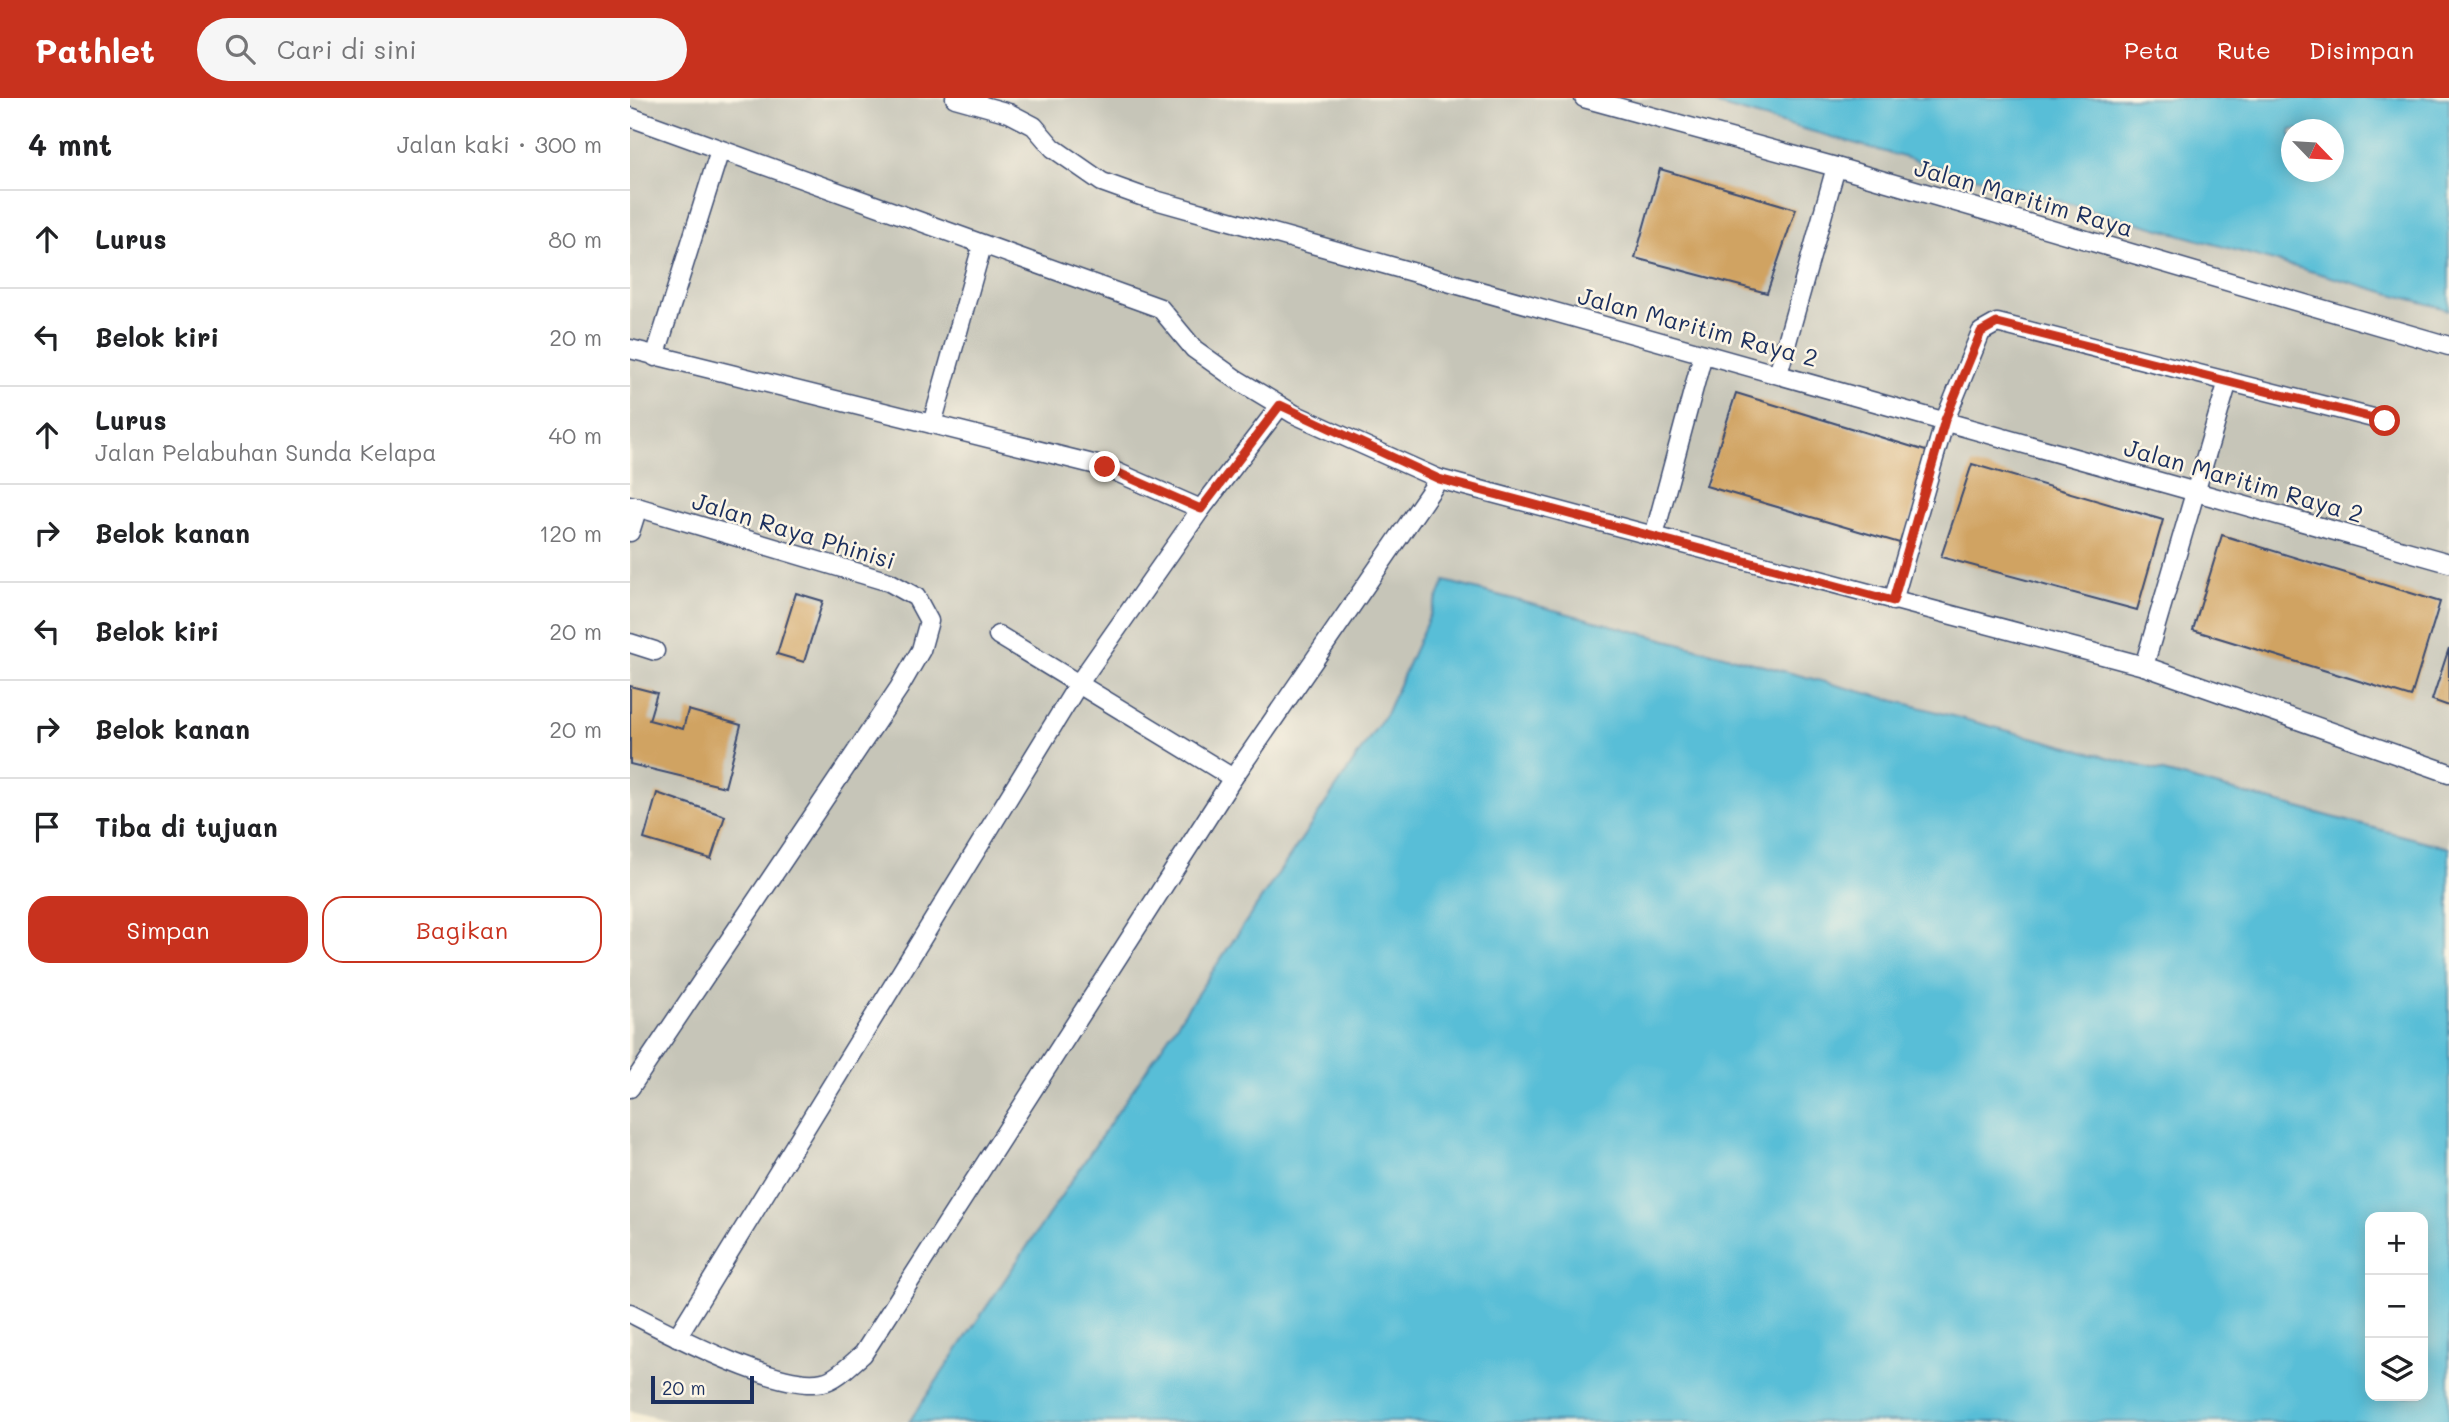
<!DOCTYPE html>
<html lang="id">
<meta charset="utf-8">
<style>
:root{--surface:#fff;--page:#f6f6f6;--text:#202124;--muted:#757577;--line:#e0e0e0;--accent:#c8321e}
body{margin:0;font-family:Mali,sans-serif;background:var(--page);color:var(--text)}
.controls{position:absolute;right:21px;bottom:21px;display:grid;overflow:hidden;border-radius:14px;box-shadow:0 4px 18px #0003}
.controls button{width:63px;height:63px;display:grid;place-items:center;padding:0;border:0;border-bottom:2px solid var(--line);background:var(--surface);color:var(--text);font:35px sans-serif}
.compass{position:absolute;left:1651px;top:21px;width:63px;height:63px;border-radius:50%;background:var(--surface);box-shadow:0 4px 18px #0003;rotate:115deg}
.scale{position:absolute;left:21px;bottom:18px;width:103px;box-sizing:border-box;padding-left:7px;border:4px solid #1b2f5e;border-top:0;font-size:19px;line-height:24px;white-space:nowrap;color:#1b2f5e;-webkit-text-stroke:5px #fcf5e5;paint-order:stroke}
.stop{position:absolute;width:21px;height:21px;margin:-16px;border:5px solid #c8321e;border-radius:50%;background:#fff}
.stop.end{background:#c8321e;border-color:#fff;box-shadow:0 2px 7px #0008}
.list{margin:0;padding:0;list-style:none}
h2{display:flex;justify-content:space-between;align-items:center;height:91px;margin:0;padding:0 28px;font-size:30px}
h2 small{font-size:23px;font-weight:400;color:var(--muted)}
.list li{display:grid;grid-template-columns:46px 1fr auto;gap:21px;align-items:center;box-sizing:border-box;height:98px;padding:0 28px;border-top:2px solid var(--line)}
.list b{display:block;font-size:26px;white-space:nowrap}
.list p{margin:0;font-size:23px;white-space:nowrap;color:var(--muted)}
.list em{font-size:23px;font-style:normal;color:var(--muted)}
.actions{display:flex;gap:14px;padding:21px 28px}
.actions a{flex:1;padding:16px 0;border:2px solid var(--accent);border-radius:21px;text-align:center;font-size:24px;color:var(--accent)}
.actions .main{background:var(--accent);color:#fff}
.icon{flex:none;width:38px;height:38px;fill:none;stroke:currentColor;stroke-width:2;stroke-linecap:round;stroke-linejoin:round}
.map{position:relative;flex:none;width:1819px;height:1324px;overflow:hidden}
header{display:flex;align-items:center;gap:42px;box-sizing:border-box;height:98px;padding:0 35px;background:var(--accent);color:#fff}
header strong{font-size:33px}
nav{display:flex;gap:38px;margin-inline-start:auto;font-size:24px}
.search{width:490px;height:63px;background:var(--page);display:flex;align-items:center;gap:18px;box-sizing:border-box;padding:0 24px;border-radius:38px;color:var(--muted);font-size:26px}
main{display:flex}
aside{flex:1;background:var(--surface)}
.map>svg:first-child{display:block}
</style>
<header>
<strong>Pathlet</strong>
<div class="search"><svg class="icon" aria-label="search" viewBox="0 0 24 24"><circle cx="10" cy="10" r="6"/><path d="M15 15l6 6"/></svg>Cari di sini</div>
<nav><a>Peta</a><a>Rute</a><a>Disimpan</a></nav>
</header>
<main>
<aside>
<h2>4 mnt<small>Jalan kaki · 300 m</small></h2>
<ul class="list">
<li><svg class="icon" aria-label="ahead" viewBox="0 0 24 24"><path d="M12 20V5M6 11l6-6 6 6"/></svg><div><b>Lurus</b></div><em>80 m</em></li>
<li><svg class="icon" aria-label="left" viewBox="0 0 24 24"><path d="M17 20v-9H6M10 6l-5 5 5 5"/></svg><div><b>Belok kiri</b></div><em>20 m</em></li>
<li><svg class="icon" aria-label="ahead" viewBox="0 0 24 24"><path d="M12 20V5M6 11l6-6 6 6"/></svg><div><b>Lurus</b><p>Jalan Pelabuhan Sunda Kelapa</p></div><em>40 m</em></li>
<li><svg class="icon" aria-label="right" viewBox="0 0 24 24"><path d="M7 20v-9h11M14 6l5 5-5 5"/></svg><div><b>Belok kanan</b></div><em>120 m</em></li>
<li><svg class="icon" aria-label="left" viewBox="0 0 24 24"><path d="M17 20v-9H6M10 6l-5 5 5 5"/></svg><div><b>Belok kiri</b></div><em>20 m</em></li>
<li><svg class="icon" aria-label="right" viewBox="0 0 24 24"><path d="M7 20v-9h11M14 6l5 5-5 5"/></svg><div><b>Belok kanan</b></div><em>20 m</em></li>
<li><svg class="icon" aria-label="arrive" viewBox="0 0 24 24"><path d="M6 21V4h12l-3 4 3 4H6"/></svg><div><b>Tiba di tujuan</b></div></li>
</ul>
<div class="actions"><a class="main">Simpan</a><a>Bagikan</a></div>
</aside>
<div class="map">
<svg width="1819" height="1324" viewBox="0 0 1819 1324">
<rect width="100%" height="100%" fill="#fcf5e5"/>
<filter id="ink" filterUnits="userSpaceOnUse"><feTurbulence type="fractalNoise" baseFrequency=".0143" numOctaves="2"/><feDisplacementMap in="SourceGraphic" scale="14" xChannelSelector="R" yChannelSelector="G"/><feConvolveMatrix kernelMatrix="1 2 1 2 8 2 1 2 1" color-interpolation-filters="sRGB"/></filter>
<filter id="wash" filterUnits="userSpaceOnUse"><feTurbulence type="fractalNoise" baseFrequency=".00686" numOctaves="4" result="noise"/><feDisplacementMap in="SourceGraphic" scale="28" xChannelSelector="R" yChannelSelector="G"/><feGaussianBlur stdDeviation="1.57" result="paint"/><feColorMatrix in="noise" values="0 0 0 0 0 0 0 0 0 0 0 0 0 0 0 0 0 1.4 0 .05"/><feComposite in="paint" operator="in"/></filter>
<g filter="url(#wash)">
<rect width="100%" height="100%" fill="#f4ecd3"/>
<path fill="#c6c5b8" d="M0 0H1063L1819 212V750L815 483 757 614 279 1324H42L0 1313Z"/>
<g fill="#59bed7" stroke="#3a769a" stroke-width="2" fill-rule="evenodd">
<path d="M1063 0H1819V212ZM1661 32H1703V74H1661Z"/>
<path d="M815 483 1819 750V1324H279L757 614ZM1793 1119V1298H1740V1119Z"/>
</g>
<g id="blocks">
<g fill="#d0a362">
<path d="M1030 71 1166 111 1137 195 1005 160Z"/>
<path d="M1106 295 1299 354 1273 446 1076 388Z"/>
<path d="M1342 366 1533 422 1507 512 1311 459Z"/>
<path d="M1592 437 1810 504 1781 599 1563 532Z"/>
<path d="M166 495 193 503 174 564 147 556Z"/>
<path d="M1819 550V608L1802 602Z"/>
<path d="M0 588 27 595 19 622 53 631 58 612 111 627 95 689 0 666Z"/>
<path d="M27 695 95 718 81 761 14 741Z"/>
</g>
</g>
</g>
<g filter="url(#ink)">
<use href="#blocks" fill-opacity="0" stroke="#3c4b70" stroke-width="2"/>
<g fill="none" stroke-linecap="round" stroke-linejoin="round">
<defs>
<g id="service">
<path d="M325 0 379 15 404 28 423 50 472 84 511 98 1819 465"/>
<path d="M954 0 1206 69 1819 248"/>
<path d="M0 19 530 210 564 251 606 281 664 316 809 381 1514 568 1819 675"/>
<path d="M0 251 475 369 571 411"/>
<path d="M25 259 90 52"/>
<path d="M1148 276 1206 69"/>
<path d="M302 326 352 148"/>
<path d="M0 407 259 484 286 499 299 523 291 552 269 590 0 990"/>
<path d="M0 434 8 409"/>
<path d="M1024 438 1073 256"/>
<path d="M1263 503 1315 322 1351 234 1367 225 1755 323"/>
<path d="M368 537 603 680"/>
<path d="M0 545 25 553"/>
<path d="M1514 568 1598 283"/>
<path d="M0 1215C41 1236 150 1294 193 1284 206 1282 222 1265 233 1256L603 680 809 381"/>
<path d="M47 1239 449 585 571 411 650 308"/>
</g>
</defs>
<use href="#service" stroke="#3c4b70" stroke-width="21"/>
<use href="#service" stroke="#fff" stroke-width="18"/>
</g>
</g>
<g fill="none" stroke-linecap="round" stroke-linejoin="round" filter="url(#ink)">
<path stroke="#c8321e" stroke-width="9" d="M475 369 571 411 650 307 809 381 1263 503 1315 322 1351 234 1367 225 1755 323"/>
</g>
<g text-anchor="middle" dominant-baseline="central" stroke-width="5" stroke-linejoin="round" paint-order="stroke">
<g font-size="24" fill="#1b2f5e" stroke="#fcf5e5">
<text transform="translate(1394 99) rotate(16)">Jalan Maritim Raya</text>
<text transform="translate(1068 228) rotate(15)">Jalan Maritim Raya 2</text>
<text transform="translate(1614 382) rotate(16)">Jalan Maritim Raya 2</text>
<text transform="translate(164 432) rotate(17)">Jalan Raya Phinisi</text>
</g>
</g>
</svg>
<div class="controls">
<button>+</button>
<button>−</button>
<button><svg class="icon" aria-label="layers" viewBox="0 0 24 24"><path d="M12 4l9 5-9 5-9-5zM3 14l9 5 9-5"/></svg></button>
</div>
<svg class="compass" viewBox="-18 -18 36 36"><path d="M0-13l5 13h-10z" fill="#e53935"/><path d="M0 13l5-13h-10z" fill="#757577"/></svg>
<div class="scale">20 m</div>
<div class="stop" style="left:1755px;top:323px"></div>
<div class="stop end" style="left:475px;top:369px"></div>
</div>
</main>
